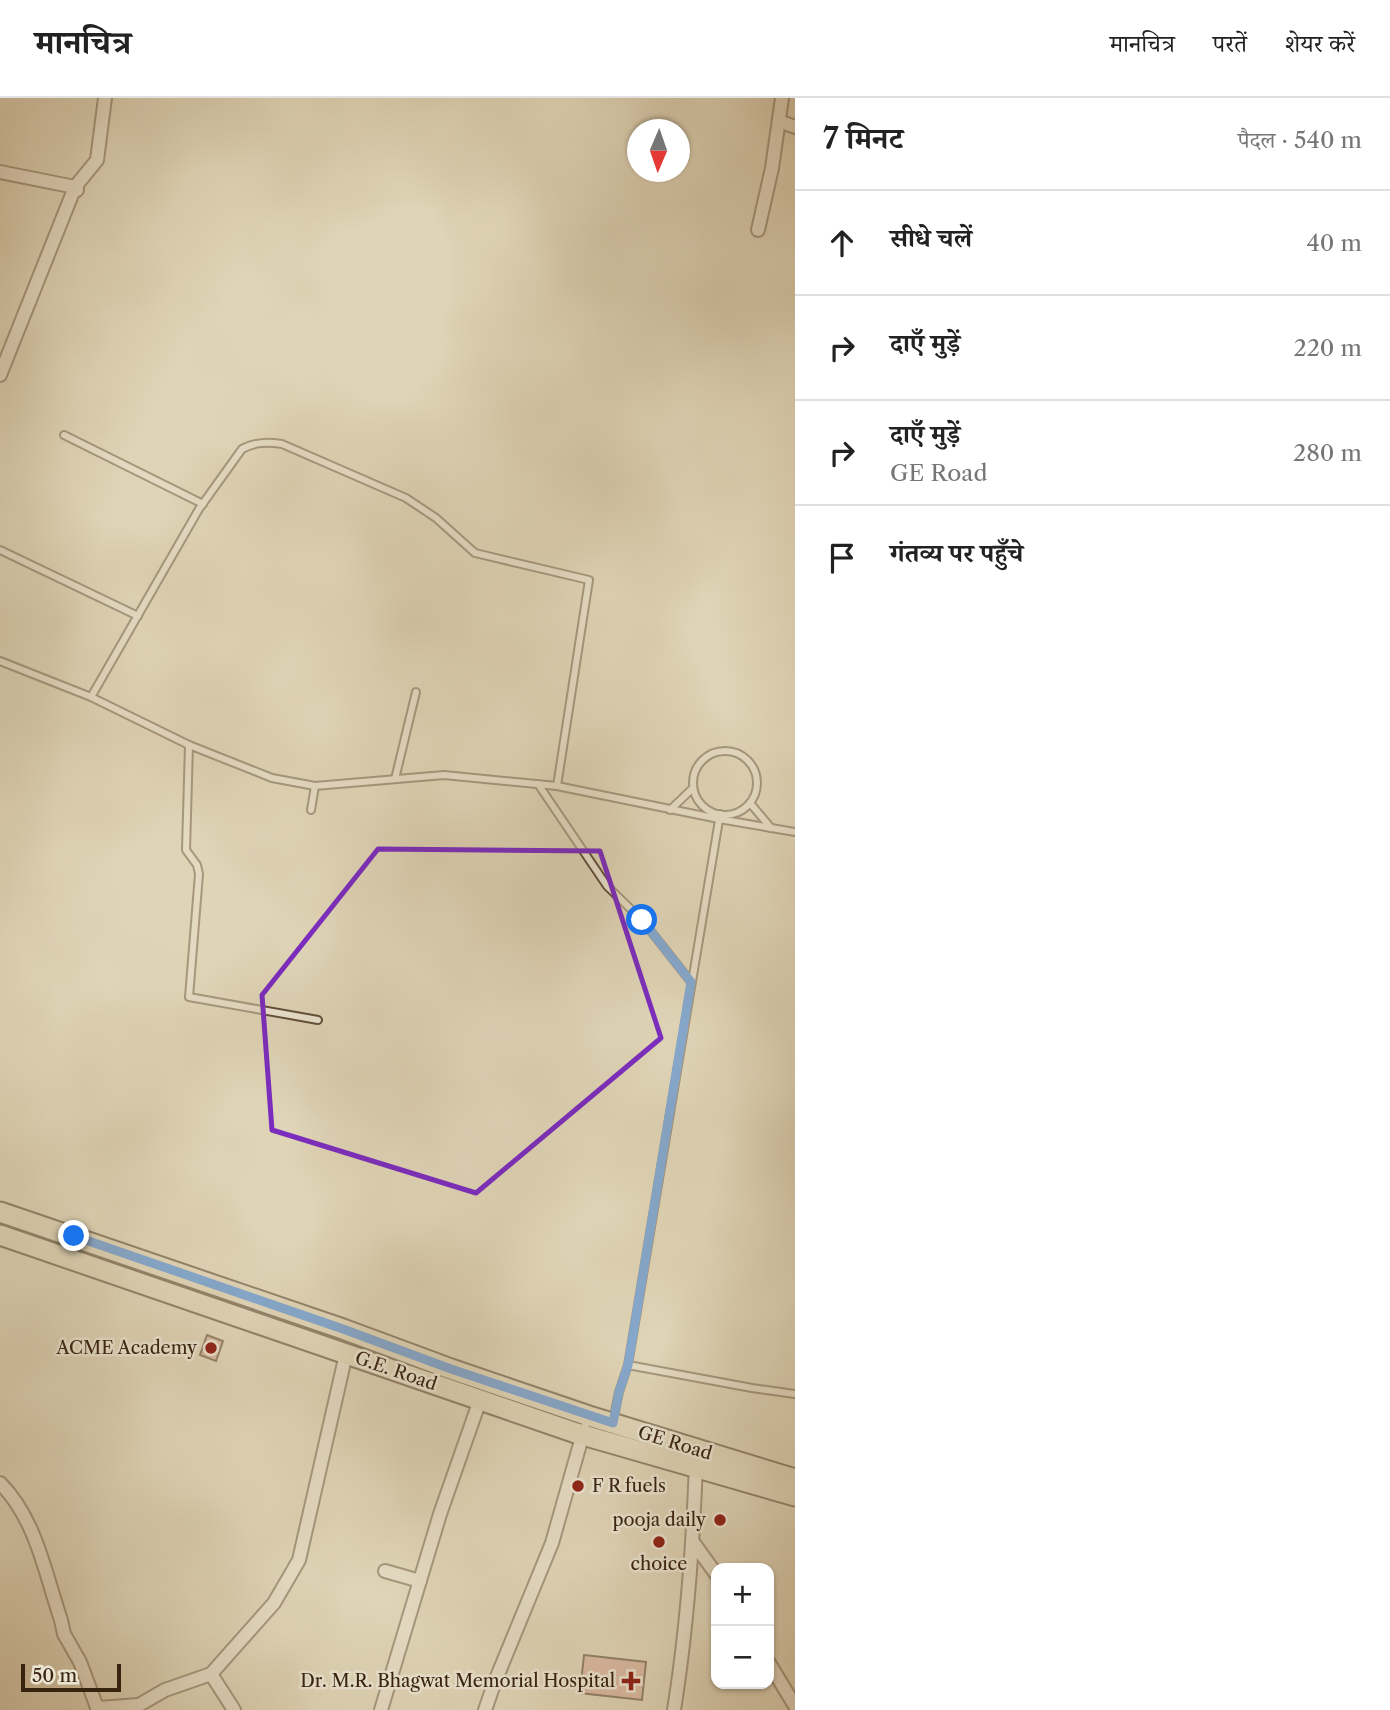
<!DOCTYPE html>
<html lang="hi">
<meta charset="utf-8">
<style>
:root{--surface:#fff;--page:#f2f2f2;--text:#222;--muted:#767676;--line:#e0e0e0}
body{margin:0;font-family:"Libre Caslon Text","Noto Serif Devanagari",serif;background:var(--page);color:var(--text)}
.controls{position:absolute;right:21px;bottom:21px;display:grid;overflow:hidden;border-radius:14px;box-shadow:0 2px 5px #0004}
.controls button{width:63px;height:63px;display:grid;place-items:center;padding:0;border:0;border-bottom:2px solid var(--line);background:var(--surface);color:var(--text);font:35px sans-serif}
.compass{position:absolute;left:627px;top:21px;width:63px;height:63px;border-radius:50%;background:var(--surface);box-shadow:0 2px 5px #0004;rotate:182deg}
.scale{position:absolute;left:21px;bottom:18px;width:100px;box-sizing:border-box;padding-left:7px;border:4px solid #38230f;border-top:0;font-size:19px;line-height:24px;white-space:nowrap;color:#38230f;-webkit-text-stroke:5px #eae3d0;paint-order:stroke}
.stop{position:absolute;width:21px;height:21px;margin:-16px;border:5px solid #1a73e8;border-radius:50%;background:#fff}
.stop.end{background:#1a73e8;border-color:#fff;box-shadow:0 2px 7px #0008}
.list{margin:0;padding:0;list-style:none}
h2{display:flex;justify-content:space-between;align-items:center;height:91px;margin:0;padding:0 28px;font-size:30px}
h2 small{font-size:23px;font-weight:400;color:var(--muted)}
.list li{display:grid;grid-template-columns:46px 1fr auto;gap:21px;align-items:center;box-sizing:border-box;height:105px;padding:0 28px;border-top:2px solid var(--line)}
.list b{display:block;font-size:26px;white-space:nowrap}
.list p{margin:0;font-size:23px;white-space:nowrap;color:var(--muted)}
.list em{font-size:23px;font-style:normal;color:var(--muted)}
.icon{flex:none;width:38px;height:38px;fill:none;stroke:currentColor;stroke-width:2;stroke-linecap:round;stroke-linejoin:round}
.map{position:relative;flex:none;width:795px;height:1612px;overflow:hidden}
header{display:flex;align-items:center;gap:42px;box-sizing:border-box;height:98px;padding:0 35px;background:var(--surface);border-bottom:2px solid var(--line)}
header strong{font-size:33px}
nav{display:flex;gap:38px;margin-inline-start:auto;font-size:24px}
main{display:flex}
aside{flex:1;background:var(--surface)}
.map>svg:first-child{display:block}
</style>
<header>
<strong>मानचित्र</strong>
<nav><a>मानचित्र</a><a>परतें</a><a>शेयर करें</a></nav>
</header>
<main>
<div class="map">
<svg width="795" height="1612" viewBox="0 0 795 1612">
<rect width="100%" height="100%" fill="#dfd4b7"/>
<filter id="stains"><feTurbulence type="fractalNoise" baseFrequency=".00286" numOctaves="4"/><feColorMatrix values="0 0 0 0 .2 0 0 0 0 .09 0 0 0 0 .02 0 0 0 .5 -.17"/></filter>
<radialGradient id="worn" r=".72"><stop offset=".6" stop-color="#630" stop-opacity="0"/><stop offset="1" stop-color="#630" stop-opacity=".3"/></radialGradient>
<g fill="#d39b8a" stroke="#38230f" stroke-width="2">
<path d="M207 1237 223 1243 216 1263 200 1257Z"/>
<path d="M584 1557 646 1564 642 1602 580 1595Z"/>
</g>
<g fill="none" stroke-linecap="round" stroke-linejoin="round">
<defs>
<g id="lane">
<path d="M64 337 203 406"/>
<path d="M0 452 138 518"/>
<path d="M0 563 91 599 189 647 272 680 315 688 444 677 557 688"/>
<path d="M91 599 199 411 242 351C255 344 267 344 282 346L406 400 436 420 475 455 589 482 557 688 719 721 795 734"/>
<path d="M189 647 186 752 197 767 199 776 189 899 318 922"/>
<circle cx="725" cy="685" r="32"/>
<path d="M395 681 416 594"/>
<path d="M538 686 607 788 642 822 691 884"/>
<path d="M750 705 771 730"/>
<path d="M311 712 315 688"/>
<path d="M670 712 693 690"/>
<path d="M628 1267 752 1290 795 1296"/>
<path d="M613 1323 619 1294 628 1267 720 716"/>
</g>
<g id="street">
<path d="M779 23 795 29"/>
<path d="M0 74 75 89 97 62 105 0"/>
<path d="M758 132 772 70 782 0"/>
<path d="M0 277 75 89 77 92"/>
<path d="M0 1385C36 1421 45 1475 61 1522L64 1536 80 1564 98 1612"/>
<path d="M693 1444 716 1476"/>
<path d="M385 1473 420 1483"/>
<path d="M769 1565 795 1608"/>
<path d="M211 1576 234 1612"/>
<path d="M97 1612 98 1610 139 1607 165 1592 211 1576 274 1505 299 1462 346 1256"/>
<path d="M381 1612 440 1416 480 1302"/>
<path d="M485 1612 494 1586 552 1445 584 1332"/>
<path d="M674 1612C687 1531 693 1448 696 1365"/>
</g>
<g id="primary">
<path d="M0 1114 343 1231 451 1271 589 1318 795 1381"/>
<path d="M0 1137 576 1335 795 1398"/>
</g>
</defs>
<use href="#lane" stroke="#624f39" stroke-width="10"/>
<use href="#street" stroke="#624f39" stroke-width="16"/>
<use href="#primary" stroke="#38230f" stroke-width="23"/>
<use href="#lane" stroke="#eae3d0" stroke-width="6"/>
<use href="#street" stroke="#eae3d0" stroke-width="12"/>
<use href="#primary" stroke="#dfd4b7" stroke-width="19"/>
</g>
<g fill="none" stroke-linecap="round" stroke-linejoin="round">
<path stroke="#1a73e8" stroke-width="9" d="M74 1138 343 1231 451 1271 613 1325 619 1294 628 1267 691 884 642 822"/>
</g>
<path d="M0 0H795V1612H0ZM378 751 600 753 661 940 476 1095 272 1032 262 897Z" fill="#dfd4b7" fill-opacity=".55" fill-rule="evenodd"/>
<path fill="none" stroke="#7b2cbf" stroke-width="5" stroke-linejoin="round" d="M378 751 600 753 661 940 476 1095 272 1032 262 897Z"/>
<g fill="#8f2418" stroke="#eae3d0" stroke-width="2.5">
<circle cx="211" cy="1250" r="7"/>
<circle cx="578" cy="1388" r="7"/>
<circle cx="720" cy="1422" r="7"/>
<circle cx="659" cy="1444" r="7"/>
<path d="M627.5 1572.5h7v7h7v7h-7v7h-7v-7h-7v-7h7z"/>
</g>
<g text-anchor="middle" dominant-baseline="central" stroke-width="5" stroke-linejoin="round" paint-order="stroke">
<g font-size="18" fill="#38230f" stroke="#eae3d0" text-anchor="end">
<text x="197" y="1250">ACME Academy</text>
<text x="592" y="1388" text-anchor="start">F R fuels</text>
<text x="706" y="1422">pooja daily</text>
<text x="659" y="1466" text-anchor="middle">choice</text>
<text x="615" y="1583">Dr. M.R. Bhagwat Memorial Hospital</text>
</g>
<g font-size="18" fill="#38230f" stroke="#eae3d0">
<text transform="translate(396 1273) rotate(19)">G.E. Road</text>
<text transform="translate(675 1345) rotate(17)">GE Road</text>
</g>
</g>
<rect width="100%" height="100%" filter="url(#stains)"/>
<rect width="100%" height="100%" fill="url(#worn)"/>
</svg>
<div class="controls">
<button>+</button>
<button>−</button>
</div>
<svg class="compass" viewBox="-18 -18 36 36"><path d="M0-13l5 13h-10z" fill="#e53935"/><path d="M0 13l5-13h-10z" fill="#767676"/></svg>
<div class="scale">50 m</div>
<div class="stop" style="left:642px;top:822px"></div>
<div class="stop end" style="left:74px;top:1138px"></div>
</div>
<aside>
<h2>7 मिनट<small>पैदल · 540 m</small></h2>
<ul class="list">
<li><svg class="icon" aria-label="ahead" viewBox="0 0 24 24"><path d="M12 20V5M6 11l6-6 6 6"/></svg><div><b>सीधे चलें</b></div><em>40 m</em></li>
<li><svg class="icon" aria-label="right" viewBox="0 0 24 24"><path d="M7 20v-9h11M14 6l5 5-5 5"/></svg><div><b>दाएँ मुड़ें</b></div><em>220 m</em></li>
<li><svg class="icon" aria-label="right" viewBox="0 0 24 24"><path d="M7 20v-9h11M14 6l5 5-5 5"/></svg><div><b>दाएँ मुड़ें</b><p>GE Road</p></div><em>280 m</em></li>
<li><svg class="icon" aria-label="arrive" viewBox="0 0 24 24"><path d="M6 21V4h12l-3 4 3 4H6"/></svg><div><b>गंतव्य पर पहुँचे</b></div></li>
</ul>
</aside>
</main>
